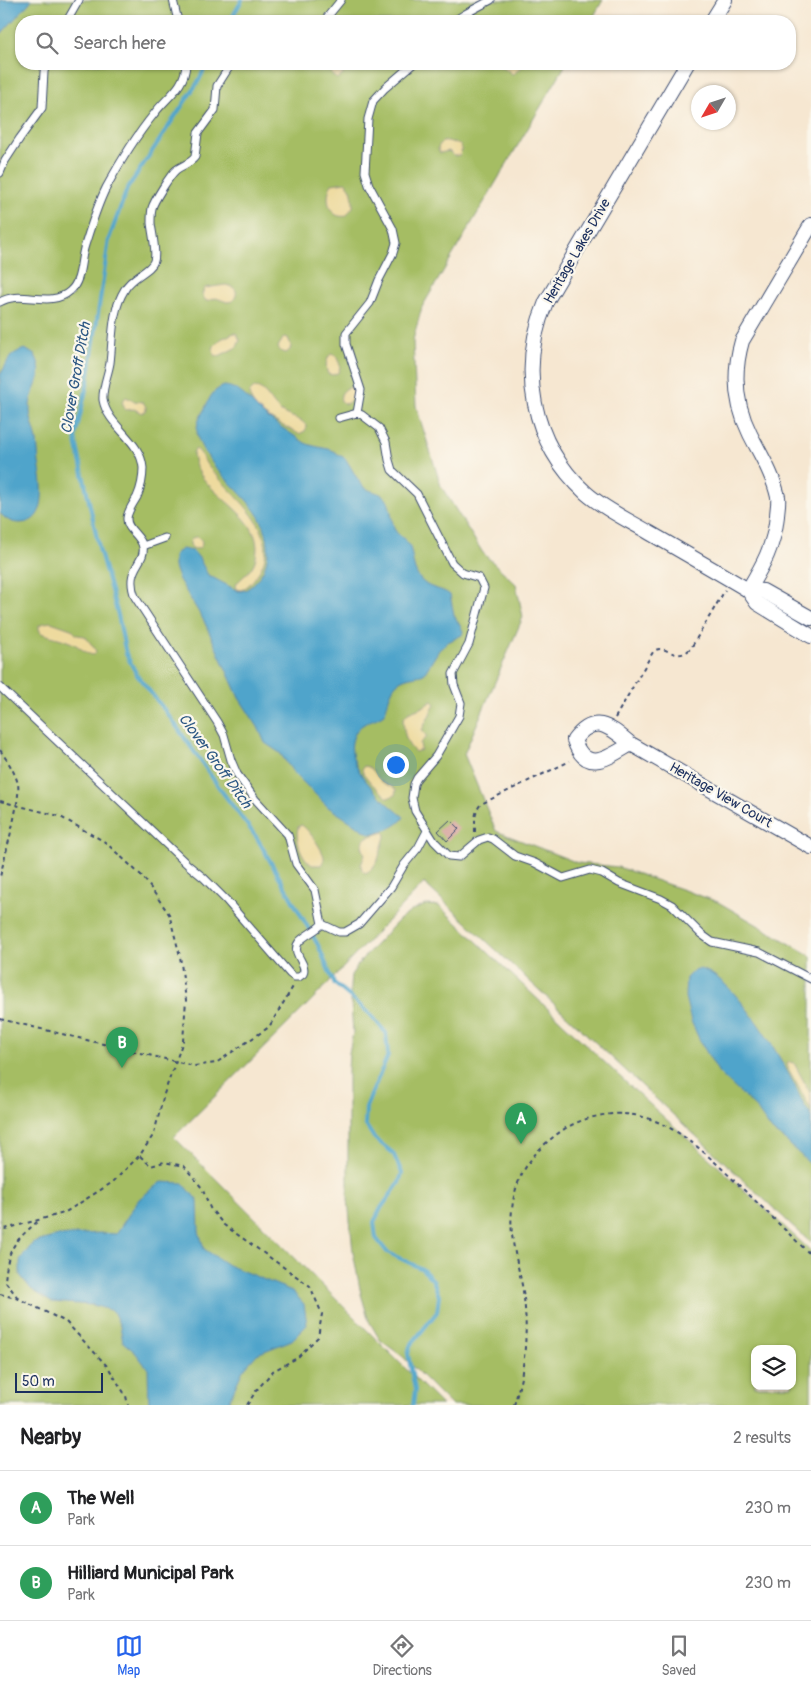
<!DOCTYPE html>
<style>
:root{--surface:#fff;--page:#f6f6f6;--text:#202124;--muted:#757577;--line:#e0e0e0;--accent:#2563eb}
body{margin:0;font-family:Pangolin,sans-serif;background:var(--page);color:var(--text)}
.controls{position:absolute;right:15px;bottom:15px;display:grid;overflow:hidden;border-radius:10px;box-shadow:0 1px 4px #0004}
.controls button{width:45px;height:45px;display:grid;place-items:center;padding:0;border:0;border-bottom:1px solid var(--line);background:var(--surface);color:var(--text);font:25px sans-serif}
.compass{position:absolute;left:691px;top:85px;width:45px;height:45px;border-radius:50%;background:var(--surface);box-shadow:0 1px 4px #0004;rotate:231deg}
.scale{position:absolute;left:15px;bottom:12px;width:88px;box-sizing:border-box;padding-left:5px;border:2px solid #1b2f5e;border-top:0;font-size:14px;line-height:18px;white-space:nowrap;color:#1b2f5e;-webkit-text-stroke:4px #fbf7ec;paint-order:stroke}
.you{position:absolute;left:395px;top:764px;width:18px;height:18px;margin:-12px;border:4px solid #fff;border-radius:50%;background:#1a73e8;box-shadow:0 0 0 8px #1a73e833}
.badge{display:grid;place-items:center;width:32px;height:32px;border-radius:50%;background:var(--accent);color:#fff;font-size:16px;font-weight:700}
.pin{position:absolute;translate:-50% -41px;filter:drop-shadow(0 1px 2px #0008)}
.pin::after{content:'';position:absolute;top:26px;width:18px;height:15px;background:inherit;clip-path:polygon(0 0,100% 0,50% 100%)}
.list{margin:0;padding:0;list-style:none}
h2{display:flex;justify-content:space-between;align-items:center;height:65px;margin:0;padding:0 20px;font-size:21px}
h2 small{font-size:16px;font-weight:400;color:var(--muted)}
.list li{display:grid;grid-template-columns:32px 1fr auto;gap:15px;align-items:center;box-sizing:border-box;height:75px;padding:0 20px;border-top:1px solid var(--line)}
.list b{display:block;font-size:19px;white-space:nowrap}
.list p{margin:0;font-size:16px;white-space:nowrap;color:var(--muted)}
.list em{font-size:16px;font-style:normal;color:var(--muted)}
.icon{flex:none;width:28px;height:28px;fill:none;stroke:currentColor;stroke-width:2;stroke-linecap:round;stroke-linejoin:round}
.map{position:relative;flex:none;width:811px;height:1405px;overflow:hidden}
.search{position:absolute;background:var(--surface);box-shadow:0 1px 4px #0004;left:15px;right:15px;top:15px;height:55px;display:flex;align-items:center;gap:12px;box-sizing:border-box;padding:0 18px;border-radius:20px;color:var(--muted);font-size:19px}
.sheet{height:215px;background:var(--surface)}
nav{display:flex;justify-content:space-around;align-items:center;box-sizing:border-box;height:70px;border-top:1px solid var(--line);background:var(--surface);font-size:14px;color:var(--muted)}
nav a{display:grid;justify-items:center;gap:2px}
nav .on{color:var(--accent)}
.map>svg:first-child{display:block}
</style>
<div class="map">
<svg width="811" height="1405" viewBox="0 0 811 1405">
<rect width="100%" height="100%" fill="#fbf7ec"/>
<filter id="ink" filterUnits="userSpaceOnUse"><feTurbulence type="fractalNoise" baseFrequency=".02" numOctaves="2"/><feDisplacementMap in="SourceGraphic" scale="10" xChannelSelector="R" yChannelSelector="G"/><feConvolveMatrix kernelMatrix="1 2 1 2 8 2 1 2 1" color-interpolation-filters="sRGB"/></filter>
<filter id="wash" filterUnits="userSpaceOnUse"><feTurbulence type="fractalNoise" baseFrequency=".0096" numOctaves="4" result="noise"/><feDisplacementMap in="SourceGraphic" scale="20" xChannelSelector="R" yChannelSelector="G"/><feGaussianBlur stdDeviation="1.12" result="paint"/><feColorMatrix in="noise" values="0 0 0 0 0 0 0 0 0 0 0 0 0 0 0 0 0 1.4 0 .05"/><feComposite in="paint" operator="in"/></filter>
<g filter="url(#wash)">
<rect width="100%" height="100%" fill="#f6e7d1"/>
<g fill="#a5bd63" stroke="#607660" fill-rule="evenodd">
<path d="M0 0H603L591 21H21V64H566L422 307 413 340 416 406 441 486 483 553 516 584 523 617 464 754 496 831 578 863 618 867 718 902 811 956V1243L424 883 312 1000 174 1137 442 1405H0Z"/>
<path d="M426 905 439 906 633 1089 811 1251V1405H451L402 1356 380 1340 369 1321 361 1294 353 1252 348 1199V1070L349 1053 353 1033 350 987 351 975 362 959 399 920 413 910ZM755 1349H792V1386H755Z"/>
</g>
<g fill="#eeda9e" stroke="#84847e">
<path d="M330 64H341L343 74 342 76 337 79 333 76 330 70Z"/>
<path d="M498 64H523L515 73 512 74 505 68 499 66Z"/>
<path d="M448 141 460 145 462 149 460 155 454 156 449 151 440 153 438 149C439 143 443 141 448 141Z"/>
<path d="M345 182C353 187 353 198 353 207L346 216C328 220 324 195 332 184Z"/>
<path d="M225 285C235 286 240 291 233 301L227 302 216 298 207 301 205 300 202 294 205 288Z"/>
<path d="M234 333 237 334 240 340 237 347 219 356 214 355 213 350 214 346 221 339Z"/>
<path d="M284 337 288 338 291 345 290 350 286 353 280 351 278 347Z"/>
<path d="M331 354 336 356 340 365 339 372 333 375 328 374C325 368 326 358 331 354Z"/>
<path d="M350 387 355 391V395L348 403 345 404 341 401C339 394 344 389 350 387Z"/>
<path d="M254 388C266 388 271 404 280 411 288 418 302 417 307 427L305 431 299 434C283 425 252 413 249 393Z"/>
<path d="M126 397 134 401 143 402 146 407V410L142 413 134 409 125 410 122 401Z"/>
<path d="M196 449C202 453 203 459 207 465 210 469 214 473 217 476 239 501 281 533 260 570 255 578 250 586 241 590L236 589 235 585C242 577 251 572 255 561 270 511 194 497 193 452Z"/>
<circle cx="196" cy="543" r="6"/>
<path d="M51 622 71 629 77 635 85 636 95 649 96 653 93 655C85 654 80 646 72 643 62 638 52 637 41 633L39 629V625L44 623Z"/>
<path d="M432 701 435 704 422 730 427 737 420 743 421 750 415 752C405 744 404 731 403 719L408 713 423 707Z"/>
<path d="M364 766C375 767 374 776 382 782 387 786 392 785 396 790L395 795 388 798 372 784 363 773 362 769Z"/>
<path d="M301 825C307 827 324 851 324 858 324 862 323 862 321 865H312C301 857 295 841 298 827Z"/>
<path d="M384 832 386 834C381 847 379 868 365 873L362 870 361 865 365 855 362 846 364 840 367 837Z"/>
<path d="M789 1062 794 1063 811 1095V1110L788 1068 787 1063Z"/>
</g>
<g fill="#4fa4cb" stroke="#356a94">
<path d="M0 0H32L0 35Z"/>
<path d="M25 349 35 355C48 379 29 387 30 410 30 419 34 427 36 436 38 445 38 454 39 463 42 481 50 523 20 523 11 523 5 519 0 513V375C10 360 6 355 25 349Z"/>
<path d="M224 386C243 387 254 408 268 418 280 427 292 434 305 443 313 447 328 448 334 451 338 454 340 456 345 458 352 468 356 479 364 487 371 493 382 491 387 500 392 509 391 521 395 530 399 537 407 539 410 547 414 560 412 572 423 582 432 590 442 588 450 595L454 615 463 631 462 635 448 642 439 650 424 674C417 677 408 676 400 681 389 687 389 704 384 714 376 720 365 721 358 729 334 760 383 800 404 817 398 827 382 832 370 834L328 807 293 772 280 753 265 743 258 727 239 698 204 621 178 578 174 567V557L176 553 182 549 193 551 199 558 208 575 238 591C247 592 254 584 259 577 265 569 267 562 268 552 271 509 226 487 206 454 201 447 197 439 197 430 197 421 201 416 205 408 210 398 211 391 224 386Z"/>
<path d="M698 969C732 971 788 1068 801 1099 803 1105 808 1110 811 1116 811 1121 811 1156 811 1165L785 1140 772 1131 755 1107 719 1073 701 1043 691 1021 685 997 686 978 694 970Z"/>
<path d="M161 1182 183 1183 198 1201 199 1231 204 1249 228 1265 292 1291 304 1304 307 1325 292 1340 257 1354 243 1370 227 1405H149L148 1369 135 1352 123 1342 120 1326 113 1311 93 1305 51 1302 31 1289 20 1275V1260L33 1243 57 1236 99 1233 116 1234 139 1199Z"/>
</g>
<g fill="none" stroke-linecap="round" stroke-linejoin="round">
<g stroke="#4fa4cb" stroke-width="4">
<path d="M230 21 242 0"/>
<path d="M207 64 198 82 127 189 109 239 88 381 75 437 100 552 118 615 126 654 137 675 170 717 223 793 257 838 318 945 334 983 370 1014 386 1033 388 1055 366 1107 365 1124 374 1138 393 1153 402 1173 399 1183 381 1208 374 1222 376 1238 387 1252 422 1269 433 1280 439 1296 437 1312 410 1346 408 1354 415 1390 413 1405"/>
</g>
</g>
<g id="blocks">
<path fill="#d39f98" d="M450 820 459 829 447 841 438 831Z"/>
</g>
</g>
<g filter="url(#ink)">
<use href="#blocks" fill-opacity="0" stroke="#3c4b6f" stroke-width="1"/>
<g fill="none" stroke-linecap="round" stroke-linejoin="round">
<defs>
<g id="lane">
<path d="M173 0 178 21"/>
<path d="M67 21 79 0"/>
<path d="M324 21 341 0"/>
<path d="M454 21 465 14 491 0"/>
<path d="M0 173 5 161 20 138 42 108 44 72 46 64"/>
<path d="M0 302C21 289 50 309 70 291 82 281 80 260 85 245 91 226 97 206 106 188 120 162 136 136 154 114 167 96 185 88 186 64"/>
<path d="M357 413 361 390 346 344V333L370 303 379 280 393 253 396 243 393 229 369 185 365 172 368 119 373 101 385 88 413 64"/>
<path d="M339 418 357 413 362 415 379 428 386 442 389 460 392 470 417 494 452 563 463 573 479 578 484 588 469 644 453 674 454 685 461 703 459 716 436 756 417 778 414 784 412 798 415 811 434 841 449 856 459 857 479 840 488 837 493 839 515 856 535 863 563 878 590 870 602 873 619 883 661 899 672 905 701 934 712 942 759 952 811 979"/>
<path d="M143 546 165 538"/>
<path d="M0 687 188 865 204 878 226 900 290 974 294 977H299L303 974C306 967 301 962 298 955 290 939 314 934 322 924L315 890 296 864 288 835 255 799 237 774 231 760 224 735 217 722 135 597C124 568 146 563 143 547 141 535 126 530 127 518 128 510 133 504 137 497 141 488 143 477 143 468 141 440 108 427 103 400 102 388 108 375 110 363 113 338 111 311 125 289 132 276 151 271 154 261 157 252 152 233 151 223 151 218 151 213 152 208 154 201 170 175 176 170 182 165 190 164 195 157L198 133 215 110 217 86 231 64"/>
<path d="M322 924 339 932H345L359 924 391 887 404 865 418 848 427 831"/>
</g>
<g id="street">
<path d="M712 21 725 0"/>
<path d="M687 64 546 302C518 368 531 443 586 493 604 509 628 520 650 533 683 552 716 571 748 590L757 603 811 636"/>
<path d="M748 590C763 565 774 546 777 516 777 510 779 503 778 497 773 474 760 454 750 434 735 404 733 372 742 341L811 225"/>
<path d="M748 590 763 591 811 618"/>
<path d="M631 744C610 756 586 776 574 740 595 712 610 727 631 744L811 847"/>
</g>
</defs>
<use href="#lane" stroke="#3c4b6f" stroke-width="9"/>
<use href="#street" stroke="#3c4b6f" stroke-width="16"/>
<g stroke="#3c4b6f" stroke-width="2" stroke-dasharray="4 4" stroke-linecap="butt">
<path d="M615 718 653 652C665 641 675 665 691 648L725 590"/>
<path d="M0 750C7 760 15 772 18 784 21 800 4 858 0 877"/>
<path d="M0 801 59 816 105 842 143 877 169 914 180 956 186 1000 183 1041 164 1094 154 1134 140 1155 113 1182 64 1213 5 1229H0"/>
<path d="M475 832C475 821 474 812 481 804L570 761"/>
<path d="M0 1019 194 1066 216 1063 269 1027 294 985"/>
<path d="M140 1156 151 1166 164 1162 184 1166 202 1188 210 1208 224 1225 310 1286 322 1314 318 1337 297 1358 273 1371 256 1391 247 1405"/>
<path d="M0 1294 19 1299 66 1322 108 1367 126 1396 128 1405"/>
<path d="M18 1298 5 1281C8 1248 13 1243 37 1222"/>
<path d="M514 1405C526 1367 529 1324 522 1285 517 1260 509 1236 512 1210 515 1176 532 1152 560 1132 571 1124 584 1119 598 1116 660 1103 702 1150 743 1189 766 1211 788 1233 811 1255"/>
</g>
<use href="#lane" stroke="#fff" stroke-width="7"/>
<use href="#street" stroke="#fff" stroke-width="14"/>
</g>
</g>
<g text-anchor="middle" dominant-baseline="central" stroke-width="4.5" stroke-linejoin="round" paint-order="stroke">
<g font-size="14" fill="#1b2f5e" stroke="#fbf7ec">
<text transform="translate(577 251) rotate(-60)">Heritage Lakes Drive</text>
<text transform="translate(721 795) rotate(30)">Heritage View Court</text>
</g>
<g font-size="15" font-style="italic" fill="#2d5884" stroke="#fbf7ec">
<text transform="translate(76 378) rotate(-80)">Clover Groff Ditch</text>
<text transform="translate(215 761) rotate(54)">Clover Groff Ditch</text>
</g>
</g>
</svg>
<div class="controls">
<button><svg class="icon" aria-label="layers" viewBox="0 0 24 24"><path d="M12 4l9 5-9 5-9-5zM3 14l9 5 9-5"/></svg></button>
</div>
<svg class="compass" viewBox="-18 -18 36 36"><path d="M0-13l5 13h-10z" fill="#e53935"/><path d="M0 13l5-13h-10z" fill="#757577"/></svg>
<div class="scale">50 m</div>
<div class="you"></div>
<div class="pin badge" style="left:521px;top:1144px;background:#2e9e5b">A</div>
<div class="pin badge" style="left:122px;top:1068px;background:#2e9e5b">B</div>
<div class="search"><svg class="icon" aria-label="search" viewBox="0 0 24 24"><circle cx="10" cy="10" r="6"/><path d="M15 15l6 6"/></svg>Search here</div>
</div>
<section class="sheet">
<h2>Nearby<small>2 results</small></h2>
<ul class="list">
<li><span class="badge" style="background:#2e9e5b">A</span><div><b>The Well</b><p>Park</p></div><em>230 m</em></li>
<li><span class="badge" style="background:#2e9e5b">B</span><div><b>Hilliard Municipal Park</b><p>Park</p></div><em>230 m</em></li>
</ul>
</section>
<nav>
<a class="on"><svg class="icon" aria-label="map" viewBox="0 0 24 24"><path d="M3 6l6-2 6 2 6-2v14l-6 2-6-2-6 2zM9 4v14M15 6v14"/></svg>Map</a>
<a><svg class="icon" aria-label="directions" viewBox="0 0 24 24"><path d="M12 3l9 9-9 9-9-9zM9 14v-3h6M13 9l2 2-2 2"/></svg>Directions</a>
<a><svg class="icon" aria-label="saved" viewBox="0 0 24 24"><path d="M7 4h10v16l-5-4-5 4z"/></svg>Saved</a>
</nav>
